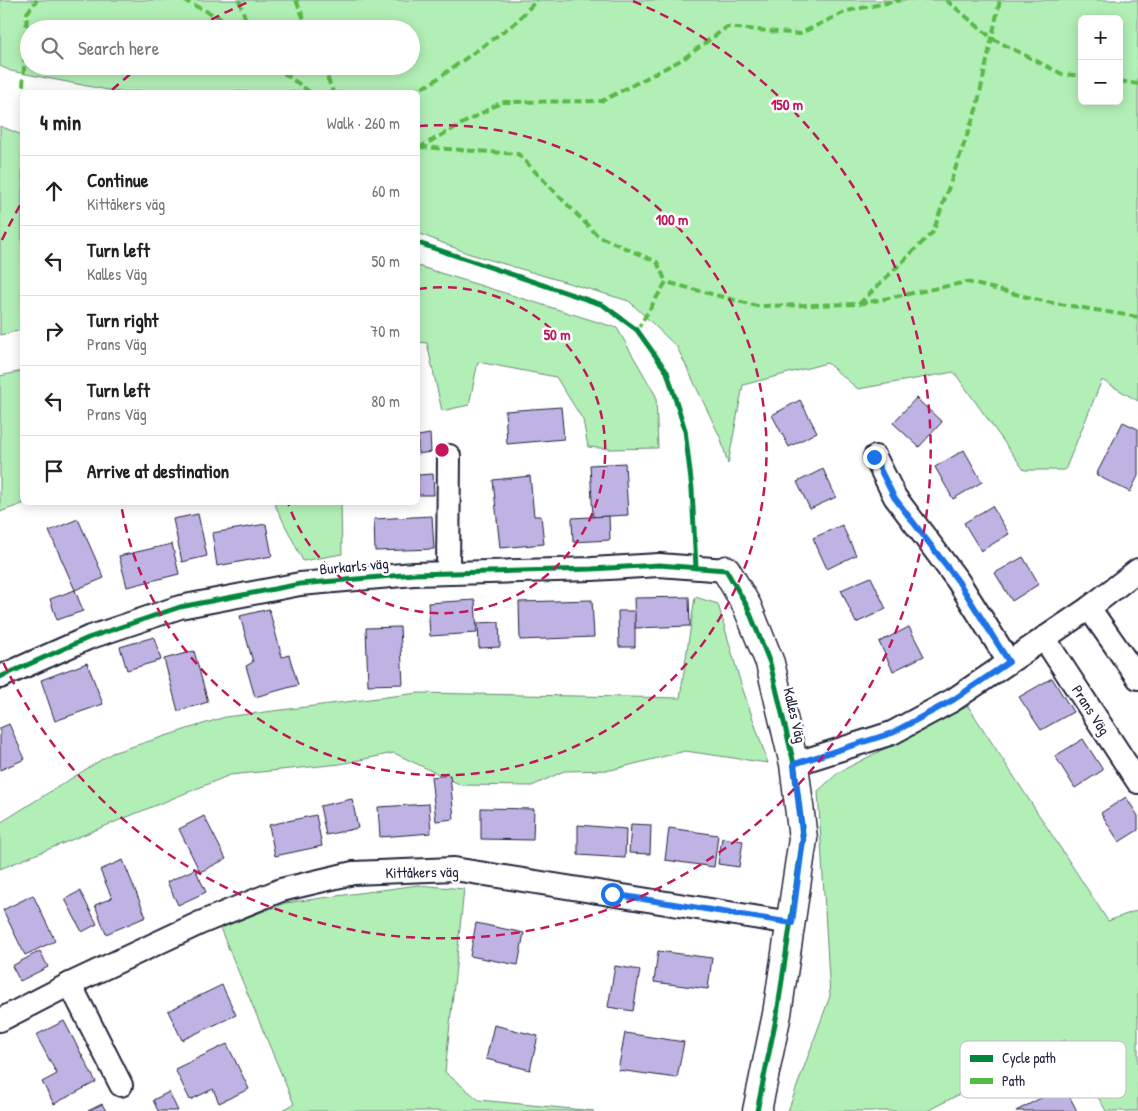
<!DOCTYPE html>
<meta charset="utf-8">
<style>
:root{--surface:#fff;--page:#f2f2f2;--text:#222;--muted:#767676;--line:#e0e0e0}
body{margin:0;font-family:"Patrick Hand",sans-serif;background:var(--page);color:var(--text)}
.controls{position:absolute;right:15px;top:15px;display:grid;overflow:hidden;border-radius:8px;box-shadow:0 2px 12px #0003}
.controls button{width:45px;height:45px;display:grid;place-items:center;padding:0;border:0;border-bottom:1px solid var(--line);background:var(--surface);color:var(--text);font:25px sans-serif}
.stop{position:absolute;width:15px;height:15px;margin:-11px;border:4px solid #1a73e8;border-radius:50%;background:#fff}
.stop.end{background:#1a73e8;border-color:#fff;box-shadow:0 1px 5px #0008}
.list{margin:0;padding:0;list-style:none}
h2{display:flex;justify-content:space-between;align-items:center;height:65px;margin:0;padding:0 20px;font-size:21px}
h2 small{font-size:16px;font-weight:400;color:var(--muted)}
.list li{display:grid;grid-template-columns:32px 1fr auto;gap:15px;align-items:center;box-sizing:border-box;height:70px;padding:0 20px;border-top:1px solid var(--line)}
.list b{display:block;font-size:19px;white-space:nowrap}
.list p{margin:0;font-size:16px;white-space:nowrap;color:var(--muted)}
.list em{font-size:16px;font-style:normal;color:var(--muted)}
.icon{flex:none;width:28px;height:28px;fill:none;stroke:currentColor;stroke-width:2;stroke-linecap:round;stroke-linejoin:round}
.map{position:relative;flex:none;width:1138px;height:1111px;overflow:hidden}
.search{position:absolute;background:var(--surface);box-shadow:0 2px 12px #0003;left:20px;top:20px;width:400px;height:55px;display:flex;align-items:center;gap:12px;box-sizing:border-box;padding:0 18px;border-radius:28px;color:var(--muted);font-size:19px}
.panel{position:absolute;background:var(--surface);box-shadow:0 2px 12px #0003;left:20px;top:90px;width:400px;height:415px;border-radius:8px}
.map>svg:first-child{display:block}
</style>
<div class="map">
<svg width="1138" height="1111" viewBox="0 0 1138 1111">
<rect width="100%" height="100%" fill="#fff"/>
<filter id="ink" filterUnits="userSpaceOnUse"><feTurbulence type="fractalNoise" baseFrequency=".02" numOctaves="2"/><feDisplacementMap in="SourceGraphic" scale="10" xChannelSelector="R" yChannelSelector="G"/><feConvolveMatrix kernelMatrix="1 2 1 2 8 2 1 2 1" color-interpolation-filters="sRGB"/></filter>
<g filter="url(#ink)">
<g fill="#b2efb6" stroke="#6a8878" fill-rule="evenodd">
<path d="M0 0H1138V401L1102 380 1065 470H1024L954 372 858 389 827 363 743 385 728 464 721 439 677 347 629 301 467 253 418 233V92H118L11 71 0 66ZM1082 19H1119V101H1082ZM29 29H411V66H29Z"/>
<path d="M0 126 22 135V330L0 335Z"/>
<path d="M418 266 617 328 656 396 658 448 611 449 588 447 583 420 556 377 478 362 469 405 442 411 427 343 418 342Z"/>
<path d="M22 371V502L25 503 0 512V376Z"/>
<path d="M274 503H341L342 554 303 561Z"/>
<path d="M695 597 718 604 740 681 768 763 685 751 611 770 564 771 532 786 461 785 394 753 340 764 230 775 0 869V823L112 753 225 717 418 693 680 698Z"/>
<path d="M968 706 1108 921 1138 910V1111H1106L1065 1040 927 1111H788L830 996 818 791 839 772Z"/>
<path d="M418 885 464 889 445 1072 479 1100 594 1111H281L294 1104 220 928 285 903Z"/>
</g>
<g fill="#bfb3e4" stroke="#22223b">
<path d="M916 398 942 422 919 447 893 423Z"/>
<path d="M800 400 817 432 789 447 772 415Z"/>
<path d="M561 407 564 439 507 444 505 411Z"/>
<path d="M1123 422 1138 429V476L1130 492 1096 475Z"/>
<path d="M430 434 431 452 418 454V436Z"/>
<path d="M964 450 982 482 953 499 935 467Z"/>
<path d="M625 463 628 515 593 517 590 465Z"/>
<path d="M823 469 836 497 810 509 797 482Z"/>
<path d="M433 474 434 495H418V475Z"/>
<path d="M530 476 534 516H541L544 544 500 548 493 480Z"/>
<path d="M992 506 1009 534 981 551 964 523Z"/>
<path d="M198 514 207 556 182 562 173 519Z"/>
<path d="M432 516 434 549 375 551 374 519Z"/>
<path d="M609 516 610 540 573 542 572 518Z"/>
<path d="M78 519 104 578 75 590 49 531Z"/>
<path d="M266 524 272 556 217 566 212 533Z"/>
<path d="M842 525 856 555 827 569 813 538Z"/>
<path d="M172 544 179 574 127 587 119 556Z"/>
<path d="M1023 557 1039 584 1012 601 995 573Z"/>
<path d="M871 577 886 609 856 623 841 590Z"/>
<path d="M75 590 83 611 57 620 50 599Z"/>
<path d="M689 597 690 626 635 628 634 598Z"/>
<path d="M475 600 477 633 430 636 428 603Z"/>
<path d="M592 600 594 637 520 640 519 602Z"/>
<path d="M269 609 282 657 289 655 298 685 255 697 246 666 253 662 240 616Z"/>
<path d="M618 611H635V647H619Z"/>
<path d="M499 622 500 647 479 648 478 623Z"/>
<path d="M400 627 403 684 368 685 366 628Z"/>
<path d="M909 627 924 656 893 671 879 642Z"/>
<path d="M154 637 161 660 127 670 120 647Z"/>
<path d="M194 651 208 702 178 711 164 659Z"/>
<path d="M87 663 103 704 55 721 41 680Z"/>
<path d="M1052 678 1073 712 1041 730 1019 697Z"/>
<path d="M9 724 25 759 0 770V728Z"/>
<path d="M1083 739 1103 770 1075 788 1055 756Z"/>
<path d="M450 775 454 819 436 821 431 777Z"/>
<path d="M1126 797 1138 816V830L1119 842 1101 813Z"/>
<path d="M352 799 358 828 326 835 320 806Z"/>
<path d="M429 804 431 833 380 837 378 807Z"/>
<path d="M481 808 534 809 533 840 481 839Z"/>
<path d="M316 815 322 846 275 856 269 825Z"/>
<path d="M204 816 226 859 200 872 179 829Z"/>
<path d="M631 824 651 825 650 854 629 853Z"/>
<path d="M578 825 626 829 625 858 578 855Z"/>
<path d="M669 828 718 835 714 867 665 860Z"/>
<path d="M722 838 743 841 739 867 718 864Z"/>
<path d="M123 860 146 917 106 934 95 905 112 898 100 870Z"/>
<path d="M195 869 206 892 178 905 167 882Z"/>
<path d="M80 891 97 924 82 932 65 899Z"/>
<path d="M33 895 55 941 25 955 3 910Z"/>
<path d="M476 923 524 933 518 965 470 956Z"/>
<path d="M40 951 48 967 20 981 12 966Z"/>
<path d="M658 951 712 958 708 989 654 982Z"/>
<path d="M615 966 640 970 633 1011 608 1007Z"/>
<path d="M222 985 236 1015 182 1040 168 1011Z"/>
<path d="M64 1021 96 1082 54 1104 42 1082 57 1074 36 1035Z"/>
<path d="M494 1025 538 1036 530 1070 486 1059Z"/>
<path d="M625 1033 684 1042 677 1078 618 1070Z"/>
<path d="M227 1044 249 1089 219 1103 213 1089 190 1100 175 1069Z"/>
<path d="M1064 1086 1077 1111H1016Z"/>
<path d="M169 1092 178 1111H158L153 1100Z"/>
<path d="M102 1104 106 1111H88Z"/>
</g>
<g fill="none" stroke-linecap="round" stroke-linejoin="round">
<defs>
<g id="street">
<path d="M875 457 895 497 958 581 1009 662"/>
<path d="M448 573 449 456"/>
<path d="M1089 608 1138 678"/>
<path d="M1044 638 1138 782"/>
<path d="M0 677 88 638 180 607 300 584 414 574 592 569 659 565 726 570"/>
<path d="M794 764 892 733 953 700 1089 608 1138 570"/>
<path d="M70 984 121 1085"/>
<path d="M0 1020 70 984 200 923 281 890 353 873 454 869 791 923"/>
</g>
<path id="secondary" d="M726 570 747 606 770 663 794 764 803 839 777 1014 757 1111"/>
</defs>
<use href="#street" stroke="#22223b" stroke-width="26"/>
<use href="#secondary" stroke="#22223b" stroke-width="31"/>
<use href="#street" stroke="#fff" stroke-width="22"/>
<use href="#secondary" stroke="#fff" stroke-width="28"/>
<g stroke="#58b947" stroke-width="4" stroke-dasharray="8 4" stroke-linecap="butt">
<path d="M183 0 243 29"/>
<path d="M239 0 249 29"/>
<path d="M296 0 308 29"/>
<path d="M946 0 993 39 1062 74 1082 76"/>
<path d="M274 66 310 92"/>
<path d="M323 66 333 92"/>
<path d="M1119 81 1138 84"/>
<path d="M23 86 27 13 37 0"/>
<path d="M411 92 430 84 515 23 537 0"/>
<path d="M418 147H420L502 102 602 101 683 59 727 27 799 34 847 11 901 0"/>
<path d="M420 147 518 154 598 236 657 262 666 282"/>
<path d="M859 304 967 282 1047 302 1138 317"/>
<path d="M637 330 666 282 757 306 859 304 933 232 977 107 1000 0"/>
</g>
<defs>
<g id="cycleway">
<path d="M418 243 603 305 637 330 667 372 685 430 692 489 696 568"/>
<path d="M0 677 88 638 180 607 300 584 414 574 592 569 659 565 726 570 747 606 770 663 794 764 803 839 777 1014 757 1111"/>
</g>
</defs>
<use href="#cycleway" stroke="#fff" stroke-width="8"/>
<use href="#cycleway" stroke="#00873e" stroke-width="5"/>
</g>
</g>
<g fill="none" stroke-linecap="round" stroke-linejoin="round" filter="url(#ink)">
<path stroke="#1a73e8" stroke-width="6" d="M612 894 792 923 803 839 794 764 892 733 953 700 1009 662 958 581 894 497 874 457"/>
</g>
<g fill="none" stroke="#c2185b" stroke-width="2.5" stroke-dasharray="9 6">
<path d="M418 289A163 163 0 1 1 288 503"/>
<path d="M419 126A325 325 0 1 1 121 504"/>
<path d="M2 240A488 488 0 0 1 22 202M112 90A488 488 0 0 1 138 68M198 27A488 488 0 0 1 251 1M633 1A488 488 0 1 1 2 660"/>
</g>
<g text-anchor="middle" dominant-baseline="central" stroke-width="5" stroke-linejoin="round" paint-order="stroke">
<g font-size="15" fill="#22223b" stroke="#fff">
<text transform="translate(354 566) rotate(-5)">Burkarls väg</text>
<text transform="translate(1091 710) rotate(57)">Prans Väg</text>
<text transform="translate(795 715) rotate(77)">Kalles Väg</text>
<text transform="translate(422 872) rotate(-1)">Kittåkers väg</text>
</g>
</g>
<rect x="960" y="1041" width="166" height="57" rx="8" fill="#fff" stroke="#bdbdc4" stroke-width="1"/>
<rect x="970" y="1055" width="23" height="7" fill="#00873e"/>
<rect x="970" y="1078" width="23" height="6" fill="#58b947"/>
<g font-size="14" fill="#22223b">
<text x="1002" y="1063">Cycle path</text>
<text x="1002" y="1086">Path</text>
</g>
<circle cx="442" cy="450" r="8" fill="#c2185b" stroke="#fff" stroke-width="2.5"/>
<g font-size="15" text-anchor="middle" font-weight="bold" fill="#c2185b" stroke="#fff" stroke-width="5" stroke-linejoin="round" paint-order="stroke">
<text x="787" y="110">150 m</text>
<text x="672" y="225">100 m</text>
<text x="557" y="340">50 m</text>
</g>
</svg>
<div class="controls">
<button>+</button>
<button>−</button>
</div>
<div class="stop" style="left:612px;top:894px"></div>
<div class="stop end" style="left:874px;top:457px"></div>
<div class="search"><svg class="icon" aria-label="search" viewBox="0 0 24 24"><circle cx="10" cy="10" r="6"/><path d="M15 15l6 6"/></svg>Search here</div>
<section class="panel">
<h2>4 min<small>Walk · 260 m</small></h2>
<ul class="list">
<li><svg class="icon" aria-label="ahead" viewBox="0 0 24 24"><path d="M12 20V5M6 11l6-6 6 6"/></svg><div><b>Continue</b><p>Kittåkers väg</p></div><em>60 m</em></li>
<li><svg class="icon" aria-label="left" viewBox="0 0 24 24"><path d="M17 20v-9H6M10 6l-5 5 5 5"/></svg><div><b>Turn left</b><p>Kalles Väg</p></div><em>50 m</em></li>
<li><svg class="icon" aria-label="right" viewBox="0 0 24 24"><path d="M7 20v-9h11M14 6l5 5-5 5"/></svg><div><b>Turn right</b><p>Prans Väg</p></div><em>70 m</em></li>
<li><svg class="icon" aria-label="left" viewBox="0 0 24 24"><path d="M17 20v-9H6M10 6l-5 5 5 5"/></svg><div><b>Turn left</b><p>Prans Väg</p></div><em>80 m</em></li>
<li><svg class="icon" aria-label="arrive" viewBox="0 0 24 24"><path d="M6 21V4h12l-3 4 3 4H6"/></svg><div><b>Arrive at destination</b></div></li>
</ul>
</section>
</div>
